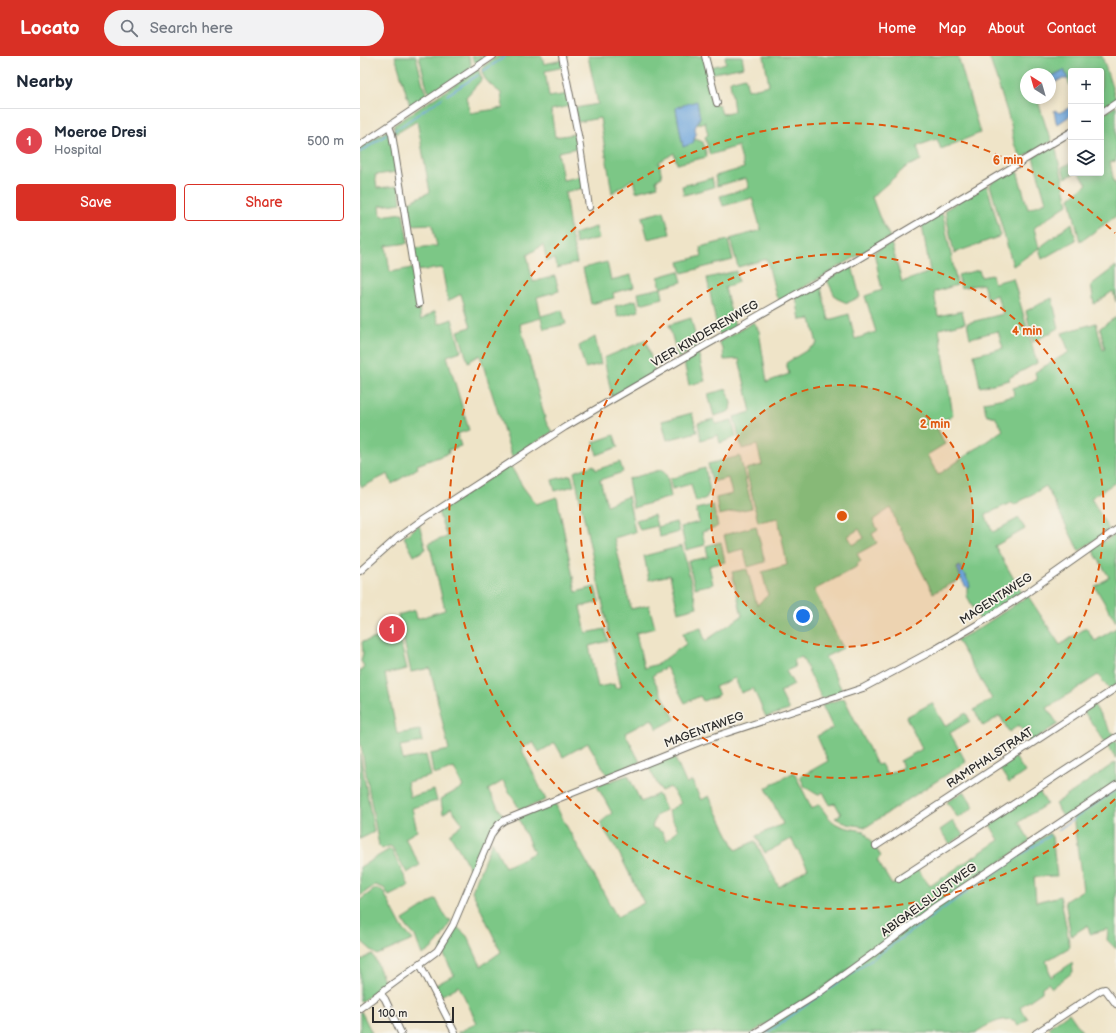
<!DOCTYPE html>
<meta charset="utf-8">
<style>
:root{--surface:#fff;--page:#f2f2f3;--text:#1f2937;--muted:#747a83;--line:#e0e1e3;--accent:#d93025}
body{margin:0;font-family:"Balsamiq Sans",sans-serif;background:var(--page);color:var(--text)}
.controls{position:absolute;right:12px;top:12px;display:grid;overflow:hidden;border-radius:4px;box-shadow:0 2px 10px #0003}
.controls button{width:36px;height:36px;display:grid;place-items:center;padding:0;border:0;border-bottom:1px solid var(--line);background:var(--surface);color:var(--text);font:20px sans-serif}
.compass{position:absolute;left:660px;top:12px;width:36px;height:36px;border-radius:50%;background:var(--surface);box-shadow:0 2px 10px #0003;rotate:323deg}
.scale{position:absolute;left:12px;bottom:10px;width:82px;box-sizing:border-box;padding-left:4px;border:2px solid #2b2b2b;border-top:0;font-size:11px;line-height:14px;white-space:nowrap;color:#2b2b2b;-webkit-text-stroke:3px #f7f3e8;paint-order:stroke}
.you{position:absolute;left:443px;top:560px;width:14px;height:14px;margin:-10px;border:3px solid #fff;border-radius:50%;background:#1a73e8;box-shadow:0 0 0 6px #1a73e833}
.badge{display:grid;place-items:center;width:26px;height:26px;border-radius:50%;background:var(--accent);color:#fff;font-size:13px;font-weight:700}
.pin{position:absolute;translate:-50% -50%;border:2px solid #fff;box-shadow:0 1px 4px #0006}
.list{margin:0;padding:0;list-style:none}
h2{display:flex;justify-content:space-between;align-items:center;height:52px;margin:0;padding:0 16px;font-size:17px}
h2 small{font-size:13px;font-weight:400;color:var(--muted)}
.list li{display:grid;grid-template-columns:26px 1fr auto;gap:12px;align-items:center;box-sizing:border-box;height:64px;padding:0 16px;border-top:1px solid var(--line)}
.list b{display:block;font-size:15px;white-space:nowrap}
.list p{margin:0;font-size:13px;white-space:nowrap;color:var(--muted)}
.list em{font-size:13px;font-style:normal;color:var(--muted)}
.actions{display:flex;gap:8px;padding:12px 16px}
.actions a{flex:1;padding:9px 0;border:1px solid var(--accent);border-radius:4px;text-align:center;font-size:14px;color:var(--accent)}
.actions .main{background:var(--accent);color:#fff}
.icon{flex:none;width:22px;height:22px;fill:none;stroke:currentColor;stroke-width:2;stroke-linecap:round;stroke-linejoin:round}
.map{position:relative;flex:none;width:756px;height:977px;overflow:hidden}
header{display:flex;align-items:center;gap:24px;box-sizing:border-box;height:56px;padding:0 20px;background:var(--accent);color:#fff}
header strong{font-size:19px}
nav{display:flex;gap:22px;margin-inline-start:auto;font-size:14px}
.search{width:280px;height:36px;background:var(--page);display:flex;align-items:center;gap:10px;box-sizing:border-box;padding:0 14px;border-radius:22px;color:var(--muted);font-size:15px}
main{display:flex}
aside{flex:1;background:var(--surface)}
.map>svg:first-child{display:block}
</style>
<header>
<strong>Locato</strong>
<div class="search"><svg class="icon" aria-label="search" viewBox="0 0 24 24"><circle cx="10" cy="10" r="6"/><path d="M15 15l6 6"/></svg>Search here</div>
<nav><a>Home</a><a>Map</a><a>About</a><a>Contact</a></nav>
</header>
<main>
<aside>
<h2>Nearby<small></small></h2>
<ul class="list">
<li><span class="badge" style="background:#e0444e">1</span><div><b>Moeroe Dresi</b><p>Hospital</p></div><em>500 m</em></li>
</ul>
<div class="actions"><a class="main">Save</a><a>Share</a></div>
</aside>
<div class="map">
<svg width="756" height="977" viewBox="0 0 756 977">
<rect width="100%" height="100%" fill="#f7f3e8"/>
<filter id="ink" filterUnits="userSpaceOnUse"><feTurbulence type="fractalNoise" baseFrequency=".025" numOctaves="2"/><feDisplacementMap in="SourceGraphic" scale="8" xChannelSelector="R" yChannelSelector="G"/><feConvolveMatrix kernelMatrix="1 2 1 2 8 2 1 2 1" color-interpolation-filters="sRGB"/></filter>
<filter id="wash" filterUnits="userSpaceOnUse"><feTurbulence type="fractalNoise" baseFrequency=".012" numOctaves="4" result="noise"/><feDisplacementMap in="SourceGraphic" scale="16" xChannelSelector="R" yChannelSelector="G"/><feGaussianBlur stdDeviation="0.9" result="paint"/><feColorMatrix in="noise" values="0 0 0 0 0 0 0 0 0 0 0 0 0 0 0 0 0 1.4 0 .05"/><feComposite in="paint" operator="in"/></filter>
<g filter="url(#wash)">
<rect width="100%" height="100%" fill="#efe4c8"/>
<g fill="#7bc786" stroke="#537958" fill-rule="evenodd">
<path d="M35 0H56L64 33 69 41 51 53Z"/>
<path d="M59 0H108L111 6 110 13 71 38 67 32Z"/>
<path d="M111 0H130L119 7 115 6Z"/>
<path d="M138 0H182L184 8 203 4 204 11 185 15 189 41 208 38 210 50 191 54 195 81 215 78 218 92 198 96 203 124 222 120 224 132 205 136 210 174 217 207 197 212 195 203 187 205 183 189 167 199 173 226 195 220 199 235 177 241 181 260 202 254 206 268 184 273 181 262 160 268 186 366 192 376 152 401 120 299 108 306 98 275 111 271 101 238 88 245 82 212 55 215 52 192 77 190 72 168 48 169 45 148 70 136 57 65 37 77H34V69L118 13 122 23 106 41 110 57 143 52 141 37C133 31 120 22 122 11Z"/>
<path d="M228 0H344L350 27V41L355 48 359 49 362 58 374 55 370 25 385 21 388 34 409 29 404 0H598L620 77 581 93 577 83 557 90 561 104 546 111 512 141 519 160 530 181 420 245 416 240 407 203 378 211 370 183 401 174 392 142 363 150 360 140 389 132 386 122 357 130 355 120 384 112 378 90 350 99 345 81 348 79 345 66 337 68 340 61 316 53 323 90 333 87 334 83 343 86 347 101 317 108 314 97 299 106 302 121 296 124 298 130 276 136 273 123 252 137 240 62 218 66 215 52 238 48Z"/>
<path d="M365 0H382L384 11 349 18 348 12 366 7Z"/>
<path d="M629 0H742L756 44 741 54V15H711V32L704 14 690 21V18H666V42H677L687 74 692 85 662 102 654 88 651 68Z"/>
<path d="M756 50V105L750 106 754 126H756V160L720 186 710 142 727 128 719 117H741V60Z"/>
<path d="M28 74 30 75 37 116 15 119 17 132 39 130 41 147 20 150 21 160 43 157 48 187 26 190 30 216 52 212 61 264 75 255 79 268 92 263 101 295 87 300 109 374 97 378 101 390 88 394 89 397 57 409 58 412 32 428 28 418 2 431 0 427V92Z"/>
<path d="M692 90H694L696 93 708 148 674 172 679 192 712 167 716 184 682 203 679 192 653 210 630 129 631 127 656 111 668 153 686 146 673 101Z"/>
<path d="M711 107V117H715L705 122 702 111Z"/>
<path d="M352 122 354 131 324 139 322 130Z"/>
<path d="M624 130H627L628 133 641 180 594 197 585 154Z"/>
<path d="M304 155 310 178 288 183 282 161Z"/>
<path d="M580 157 583 159 597 229 574 236 578 260 602 255 605 267 579 273 593 359 576 370 585 388 567 399 578 419 643 374 635 361 626 358 624 346 654 340 653 332 677 324 675 316 709 296 702 277 736 267 743 294 745 293 740 272 756 261V426L731 442 749 474 719 495 686 430 654 449 652 446 625 459 633 476 659 462 665 473 635 490 662 537 620 564 607 540V532L610 531 597 512 603 522 573 537 536 466 531 452 513 464 518 474 512 478 517 487 497 498 501 505 497 508 498 510 454 534 483 592 465 601 483 636 462 643 442 601 433 604 435 611 426 615 434 629 420 636 429 654 406 661 393 632 381 637 375 622 355 631 359 639 343 645 340 640 325 647 306 611 292 620 315 663 297 673 292 663 265 677 280 706 247 719 228 687 203 701 195 687 179 696 173 686 161 692 186 744 160 754 143 725 128 734 144 761C126 775 120 795 112 816L90 778 103 768 91 752 83 758 81 743 103 731 94 712 77 718 73 717 70 698 89 694 70 612 51 616 38 559 55 554 57 563 85 554 69 487 87 481 78 456 150 409 163 431 176 448 197 441 216 536 235 531 239 546 220 551 226 577 245 573 248 585 229 590 238 631 254 628 255 632 261 631 214 416 234 409 236 414 260 406 263 416 240 424 247 449 268 440 275 476 254 482 271 553 289 549 295 572 276 577 284 612 298 608 326 588 323 577 341 571 345 585 382 560 372 516 387 513 397 549 408 539 402 516 427 509 418 462 398 466 386 413 402 409 397 389 382 393 374 361 391 356 379 303 364 304 363 293 359 286 394 266 399 275 407 326 429 318 426 307 457 288 451 263 440 264 436 241 460 228 469 264 489 258 495 283 516 276 505 240 522 234 514 196 531 187 542 226 570 216 562 168ZM499 473 504 482 493 489 488 480Z"/>
<path d="M236 171 239 182 216 188 214 178Z"/>
<path d="M368 184 373 204 322 217 319 206 342 200 340 191Z"/>
<path d="M247 206 251 224 271 219 274 231 253 237 254 242 231 248 223 212Z"/>
<path d="M492 210 500 241 487 247 476 242 467 224Z"/>
<path d="M756 210V246L753 235 734 248 731 229Z"/>
<path d="M619 214 621 221 632 219 634 227 653 222 677 307 649 322 650 324 620 331 614 299 643 292 638 275 610 282 607 267 643 258 637 239 627 242 623 228 601 232 598 219Z"/>
<path d="M319 215 322 226 301 232 303 242 280 248 278 237 301 232 298 221Z"/>
<path d="M376 215 378 226 365 232 373 264 376 271 360 279 357 272 347 222Z"/>
<path d="M692 242 699 272 673 286 666 255Z"/>
<path d="M276 244 279 255 258 261 255 250Z"/>
<path d="M331 262 338 291 318 302 309 269Z"/>
<path d="M235 281 241 308 225 312 219 290Z"/>
<path d="M286 284 295 316 252 341 244 302Z"/>
<path d="M338 296 345 325 329 329 324 306 325 305Z"/>
<path d="M367 333 371 347 370 354 368 356 354 360 348 338Z"/>
<path d="M332 357 337 376 307 384 302 365Z"/>
<path d="M354 363 356 368 372 364 376 381 360 387 358 379 341 384 338 367Z"/>
<path d="M254 379 258 391 237 399 234 386Z"/>
<path d="M380 400 392 452 359 459 356 442 372 438 368 422 352 426 348 408Z"/>
<path d="M345 412 350 435 346 442 336 446 331 428 312 433 310 423Z"/>
<path d="M300 414C309 416 309 432 311 441L273 452 268 423Z"/>
<path d="M211 419 214 430 195 435 192 424Z"/>
<path d="M353 449 358 470 353 473 342 476 345 489 326 494 321 471 339 466 336 453Z"/>
<path d="M294 459 297 470 280 474 276 464Z"/>
<path d="M316 466 319 476 300 481 297 471Z"/>
<path d="M59 469 66 493 54 500 44 481Z"/>
<path d="M396 470 405 506 388 511 383 493 368 497 364 479Z"/>
<path d="M756 478V566L735 531 749 521 732 493Z"/>
<path d="M361 486 365 506 349 510 353 528 335 532 328 505 348 501 346 490Z"/>
<path d="M322 490 337 551 318 556 310 519 289 524 284 500Z"/>
<path d="M668 540 700 589 726 572 735 585 756 572V629L749 633 738 619 687 652 698 668 670 686 659 669 649 676 640 660 623 670 614 654 632 643 597 584 618 573Z"/>
<path d="M38 576 47 613 25 618 37 678 60 674 62 686 40 690 43 704 66 699 71 720 47 726 50 741 74 734 77 745 52 752 57 775 45 782 60 809 47 817 32 791 29 790 22 793 19 790 0 684V614H2L4 610 1 605 3 597 2 586Z"/>
<path d="M484 642 517 709 521 708 527 719 543 711 540 705 562 693 546 661 572 647 585 670 606 657 610 665 590 677 606 706 506 771 487 768 475 762 481 758 475 747 470 749 463 736 458 739 445 731 440 721 468 705 457 680 473 672 462 649Z"/>
<path d="M734 649 754 680 745 686 724 656Z"/>
<path d="M756 684V703L747 689Z"/>
<path d="M0 698 14 776 0 783Z"/>
<path d="M314 700 326 727 332 725 341 744 349 740 376 794 395 785 419 831 448 812 431 783 405 797 396 780 423 768 406 732 434 716 452 753 459 748C474 771 477 770 504 775L521 800 517 804 532 829 557 813 570 830 639 784 629 767 678 734 687 748 659 766 670 785 454 938 392 977H97L117 967 99 930 79 941 74 930 94 919 81 893 96 870 107 880 121 910 141 896 112 835 132 785 145 811 174 797 158 761 195 747 201 760 257 861 284 847 259 797 240 767 252 757 237 730 268 719 281 746 298 738 306 754 296 760 292 771 302 776 306 785 318 774 308 755 321 747 310 731 301 735 288 710Z"/>
<path d="M655 701 665 716 649 727 639 712Z"/>
<path d="M756 706V727L704 762 695 748Z"/>
<path d="M756 731V893L747 884 748 873 730 878 728 869 711 880 705 845 723 834 713 760Z"/>
<path d="M604 735 614 751 598 762 587 746Z"/>
<path d="M593 765 603 779 590 788 580 774Z"/>
<path d="M689 777 692 781 697 820 674 821 676 846 700 840 702 848 710 891 686 905 691 921 712 907 713 916 692 932 688 927 682 931V936L660 951 668 963 658 970 654 964C641 961 625 970 615 977H398L577 851Z"/>
<path d="M30 793 32 795 49 830 29 840 24 832 15 829 0 840V811Z"/>
<path d="M15 833 22 834 24 837 42 872 53 884 17 899 0 884V844Z"/>
<path d="M76 843 87 863 91 864C84 879 76 892 62 899L55 880 47 871 43 864Z"/>
<path d="M12 898C19 909 20 917 26 928L0 946V905Z"/>
<path d="M1 955 12 977H0V956Z"/>
<path d="M709 957 723 977H693L689 971Z"/>
</g>
<g fill="#6ea6dd" stroke="#4c6884">
<path d="M704 14 708 23H701L691 29 690 28V21Z"/>
<path d="M337 45 340 61 335 72 336 78 333 87 323 91 316 53 317 51Z"/>
<path d="M711 49V59L698 68 696 66 694 55 695 54 699 57 709 52Z"/>
<path d="M599 510 609 526 610 531 607 532C602 527 600 518 597 512Z"/>
</g>
<g fill="none" stroke-linecap="round" stroke-linejoin="round">
<g stroke="#6ea6dd" stroke-width="1.5">
<path d="M123 15 146 0"/>
<path d="M87 39 118 19"/>
<path d="M35 74 82 42"/>
<path d="M0 96 29 77"/>
<path d="M698 774 756 734"/>
<path d="M407 977 608 835 689 780"/>
</g>
</g>
</g>
<g filter="url(#ink)">
<g fill="none" stroke-linecap="round" stroke-linejoin="round">
<defs>
<g id="street">
<path d="M202 0 219 84 229 151"/>
<path d="M345 0 357 47"/>
<path d="M741 57 756 47"/>
<path d="M29 70 32 78 59 248"/>
<path d="M0 89 133 0"/>
<path d="M0 515 37 482 65 462 205 371 341 292 493 206 711 76"/>
<path d="M516 790 756 632"/>
<path d="M539 823 756 681"/>
<path d="M60 908 95 977"/>
<path d="M20 937 25 943 41 977"/>
<path d="M0 952 77 895 93 869 132 777 139 768 145 764 342 685 503 632 574 594 625 564 668 536 756 474"/>
<path d="M395 977 456 939 511 899 576 850 756 729"/>
<path d="M676 977 741 934 745 933 756 948"/>
</g>
</defs>
<use href="#street" stroke="#706c62" stroke-width="8"/>
<use href="#street" stroke="#fff" stroke-width="6"/>
</g>
</g>
<circle cx="482" cy="460" r="131" fill="#df570e" fill-opacity=".12"/>
<g fill="none" stroke="#df570e" stroke-width="2" stroke-dasharray="7 5">
<circle cx="482" cy="460" r="131"/>
<circle cx="482" cy="460" r="262"/>
<path d="M755 743A393 393 0 1 1 755 177"/>
</g>
<g text-anchor="middle" dominant-baseline="central" stroke-width="3.5" stroke-linejoin="round" paint-order="stroke">
<g font-size="12" fill="#2b2b2b" stroke="#f7f3e8">
<text transform="translate(345 278) rotate(-30)">VIER KINDERENWEG</text>
<text transform="translate(636 543) rotate(-33)">MAGENTAWEG</text>
<text transform="translate(344 674) rotate(-20)">MAGENTAWEG</text>
<text transform="translate(630 702) rotate(-33)">RAMPHALSTRAAT</text>
<text transform="translate(569 844) rotate(-36)">ABIGAELSLUSTWEG</text>
</g>
</g>
<circle cx="482" cy="460" r="6" fill="#df570e" stroke="#f7f3e8" stroke-width="2"/>
<g font-size="12" text-anchor="middle" font-weight="bold" fill="#df570e" stroke="#f7f3e8" stroke-width="3.5" stroke-linejoin="round" paint-order="stroke">
<text x="648" y="108">6 min</text>
<text x="667" y="279">4 min</text>
<text x="575" y="372">2 min</text>
</g>
</svg>
<div class="controls">
<button>+</button>
<button>−</button>
<button><svg class="icon" aria-label="layers" viewBox="0 0 24 24"><path d="M12 4l9 5-9 5-9-5zM3 14l9 5 9-5"/></svg></button>
</div>
<svg class="compass" viewBox="-18 -18 36 36"><path d="M0-13l5 13h-10z" fill="#e53935"/><path d="M0 13l5-13h-10z" fill="#747a83"/></svg>
<div class="scale">100 m</div>
<div class="you"></div>
<div class="pin badge" style="left:32px;top:573px;background:#e0444e">1</div>
</div>
</main>
